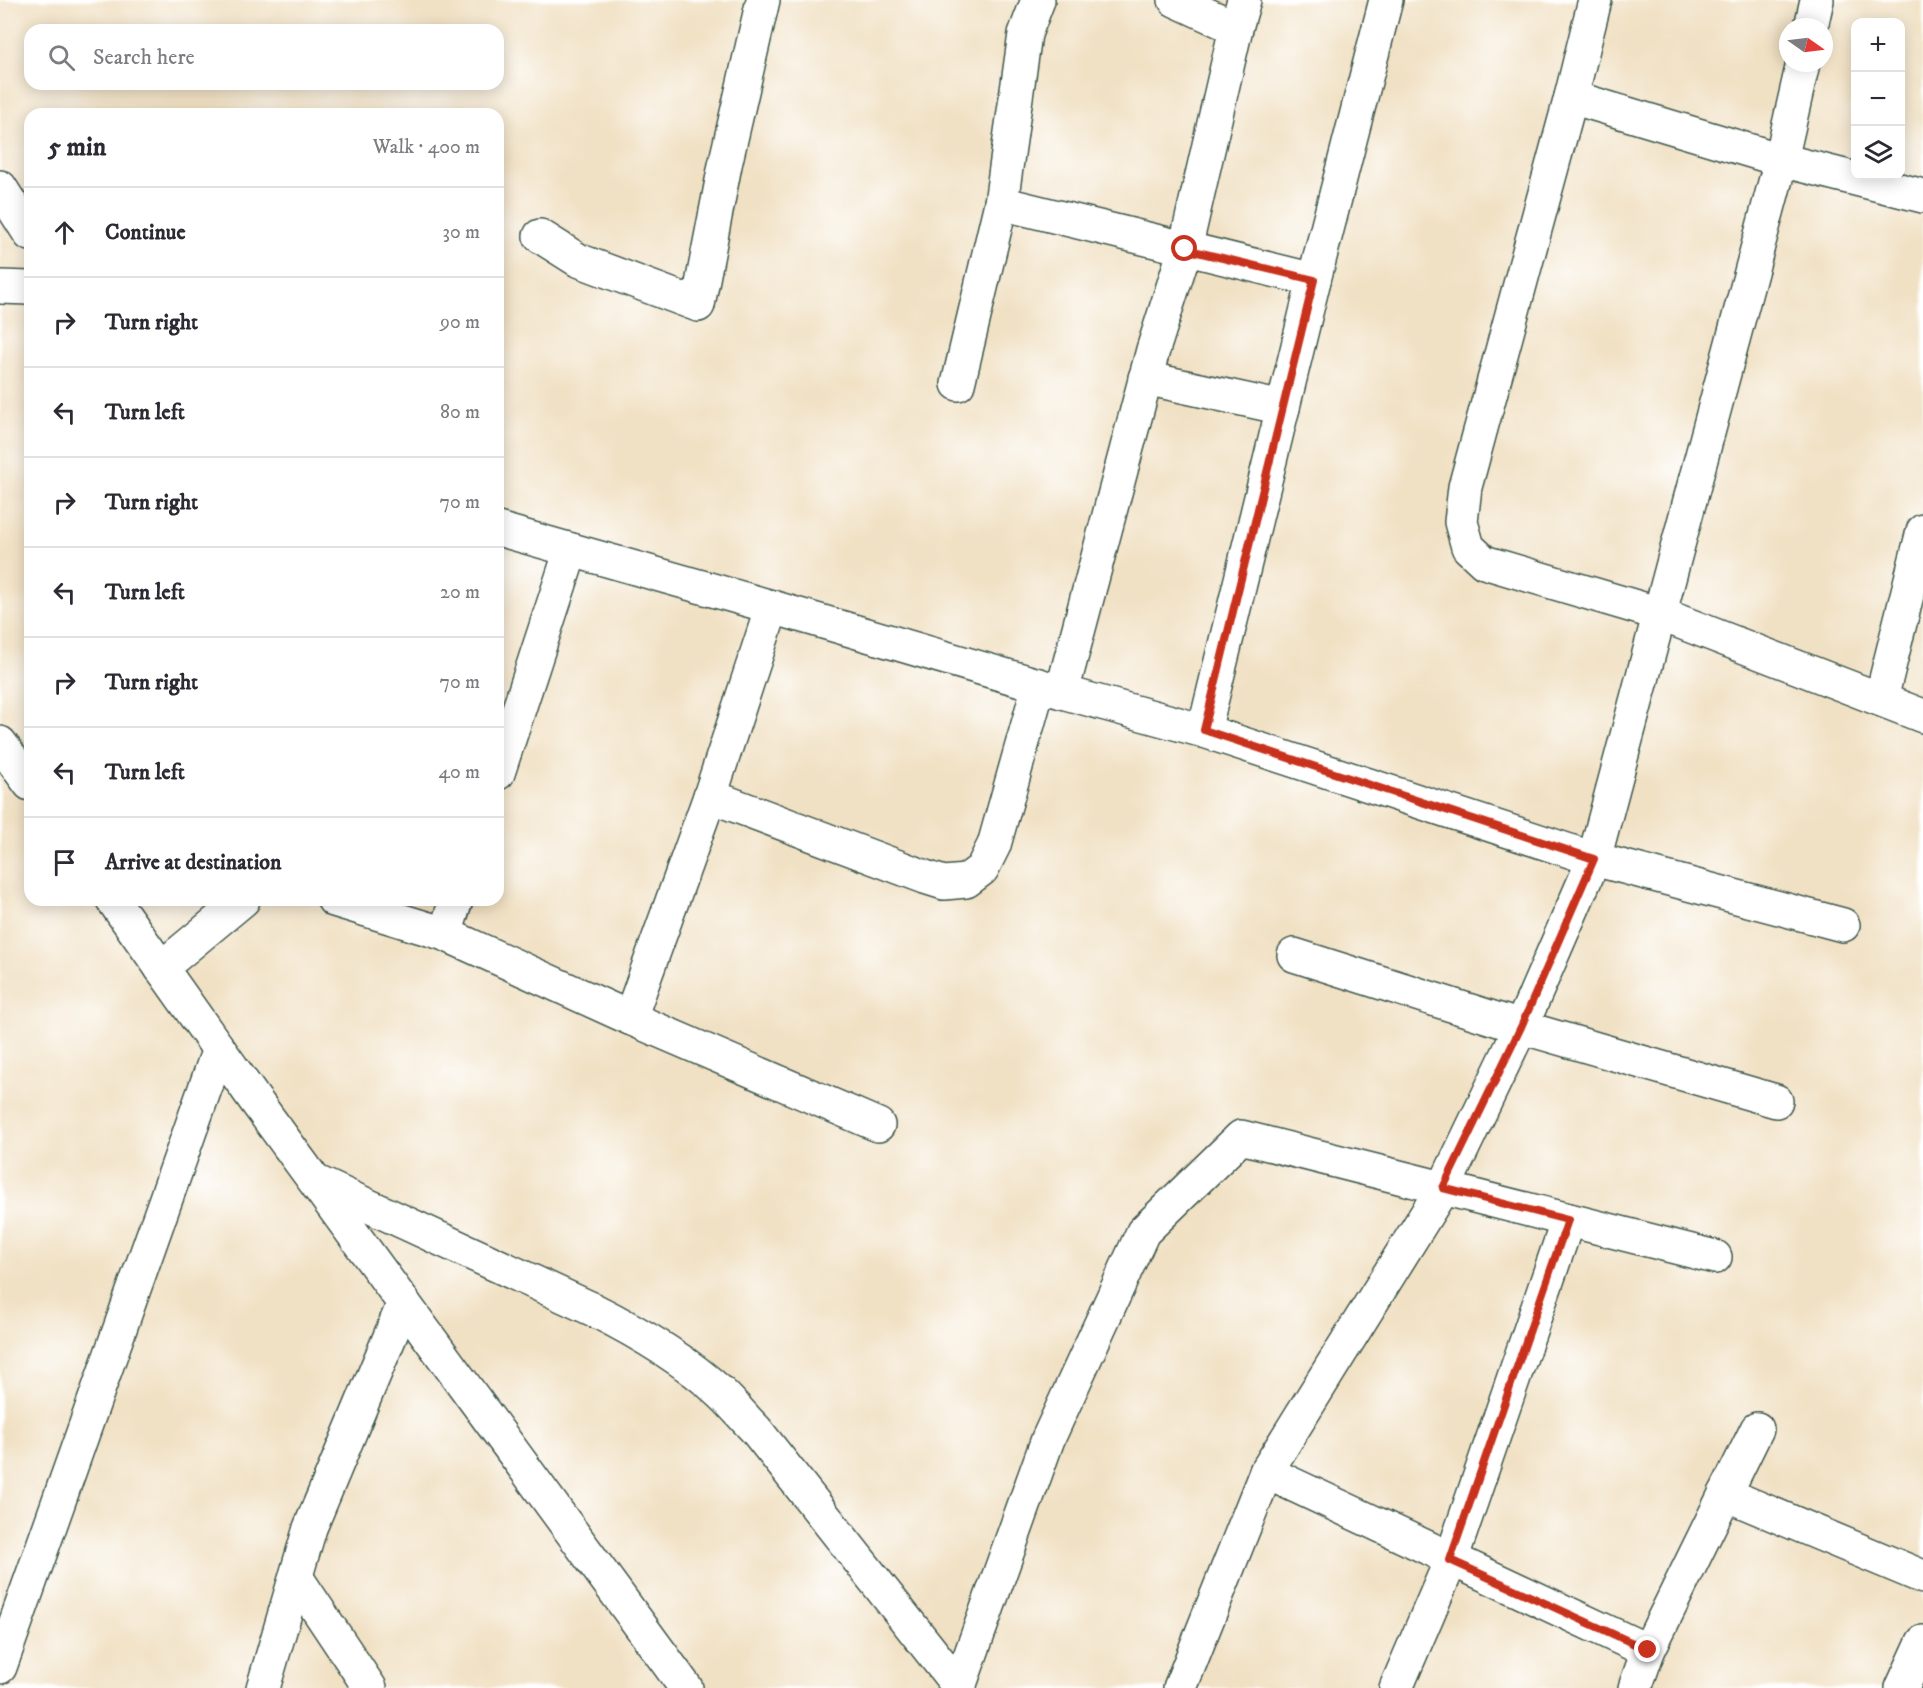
<!DOCTYPE html>
<meta charset="utf-8">
<style>
:root{--surface:#fff;--page:#f2f2f3;--text:#2b2b33;--muted:#7c7c81;--line:#e1e1e2}
body{margin:0;font-family:"IM FELL DW Pica",serif;background:var(--page);color:var(--text)}
.controls{position:absolute;right:18px;top:18px;display:grid;overflow:hidden;border-radius:12px;box-shadow:0 3px 15px #0003}
.controls button{width:54px;height:54px;display:grid;place-items:center;padding:0;border:0;border-bottom:2px solid var(--line);background:var(--surface);color:var(--text);font:30px sans-serif}
.compass{position:absolute;left:1779px;top:18px;width:54px;height:54px;border-radius:50%;background:var(--surface);box-shadow:0 3px 15px #0003;rotate:104deg}
.stop{position:absolute;width:18px;height:18px;margin:-14px;border:4px solid #c8321e;border-radius:50%;background:#fff}
.stop.end{background:#c8321e;border-color:#fff;box-shadow:0 2px 6px #0008}
.list{margin:0;padding:0;list-style:none}
h2{display:flex;justify-content:space-between;align-items:center;height:78px;margin:0;padding:0 24px;font-size:26px}
h2 small{font-size:20px;font-weight:400;color:var(--muted)}
.list li{display:grid;grid-template-columns:39px 1fr auto;gap:18px;align-items:center;box-sizing:border-box;height:90px;padding:0 24px;border-top:2px solid var(--line)}
.list b{display:block;font-size:22px;white-space:nowrap}
.list em{font-size:20px;font-style:normal;color:var(--muted)}
.icon{flex:none;width:33px;height:33px;fill:none;stroke:currentColor;stroke-width:2;stroke-linecap:round;stroke-linejoin:round}
.map{position:relative;flex:none;width:1923px;height:1688px;overflow:hidden}
.search{position:absolute;background:var(--surface);box-shadow:0 3px 15px #0003;left:24px;top:24px;width:480px;height:66px;display:flex;align-items:center;gap:15px;box-sizing:border-box;padding:0 21px;border-radius:18px;color:var(--muted);font-size:22px}
.panel{position:absolute;background:var(--surface);box-shadow:0 3px 15px #0003;left:24px;top:108px;width:480px;height:798px;border-radius:18px}
.map>svg:first-child{display:block}
</style>
<div class="map">
<svg width="1923" height="1688" viewBox="0 0 1923 1688">
<rect width="100%" height="100%" fill="#fff"/>
<filter id="ink" filterUnits="userSpaceOnUse"><feTurbulence type="fractalNoise" baseFrequency=".0167" numOctaves="2"/><feDisplacementMap in="SourceGraphic" scale="12" xChannelSelector="R" yChannelSelector="G"/><feConvolveMatrix kernelMatrix="1 2 1 2 8 2 1 2 1" color-interpolation-filters="sRGB"/></filter>
<filter id="wash" filterUnits="userSpaceOnUse"><feTurbulence type="fractalNoise" baseFrequency=".008" numOctaves="4" result="noise"/><feDisplacementMap in="SourceGraphic" scale="24" xChannelSelector="R" yChannelSelector="G"/><feGaussianBlur stdDeviation="1.35" result="paint"/><feColorMatrix in="noise" values="0 0 0 0 0 0 0 0 0 0 0 0 0 0 0 0 0 1.4 0 .05"/><feComposite in="paint" operator="in"/></filter>
<g filter="url(#wash)">
<rect width="100%" height="100%" fill="#f1e1c4"/>
</g>
<g filter="url(#ink)">
<g fill="none" stroke-linecap="round" stroke-linejoin="round">
<defs>
<g id="minor">
<path d="M1038 0 1025 34 1001 203 1314 280"/>
<path d="M1175 0 1236 28"/>
<path d="M1244 0 1236 28 1185 249 1153 350 1062 692 1204 731 1594 859 1843 925"/>
<path d="M1595 0 1571 97 1465 487 1461 522 1468 547 1484 562 1660 614 1923 716"/>
<path d="M1811 27 1817 0"/>
<path d="M1571 97 1781 160 1923 196"/>
<path d="M0 187 30 234"/>
<path d="M540 236 578 260 698 305 725 165 763 0"/>
<path d="M0 287 30 288"/>
<path d="M1145 378 1283 408"/>
<path d="M958 384 1001 203"/>
<path d="M498 529 772 607 1062 692"/>
<path d="M772 607 710 796 630 1018 878 1125"/>
<path d="M1881 699 1923 531"/>
<path d="M1204 731 1314 280 1386 0"/>
<path d="M0 743 30 784"/>
<path d="M498 773 571 550"/>
<path d="M710 796 925 877 944 883 966 881 982 869 994 845 1039 685"/>
<path d="M113 900 255 1100 686 1688"/>
<path d="M334 900 445 934 630 1018"/>
<path d="M445 934 456 900"/>
<path d="M1294 955 1521 1027 1776 1101"/>
<path d="M161 968 243 900"/>
<path d="M319 1183 592 1309C638 1332 683 1358 721 1393 733 1404 744 1418 756 1430L960 1688"/>
<path d="M1266 1472 1648 1651 1635 1688"/>
<path d="M1725 1494 1923 1577"/>
<path d="M296 1577 370 1688"/>
<path d="M1648 1651 1757 1429"/>
<path d="M0 1667 219 1049"/>
<path d="M959 1687 1048 1439 1143 1232 1241 1137 1715 1257"/>
<path d="M263 1688 310 1528 404 1303"/>
<path d="M1180 1688 1266 1472 1446 1183 1521 1027 1594 859 1781 160 1803 63"/>
<path d="M1396 1688 1451 1560 1568 1220"/>
<path d="M1902 1688 1923 1642"/>
</g>
</defs>
<use href="#minor" stroke="#3e564a" stroke-width="36"/>
<use href="#minor" stroke="#fff" stroke-width="33"/>
</g>
</g>
<g fill="none" stroke-linecap="round" stroke-linejoin="round" filter="url(#ink)">
<path stroke="#c8321e" stroke-width="8" d="M1185 249 1314 280 1204 730 1594 859 1521 1027 1443 1188 1568 1220 1450 1560 1648 1650"/>
</g>
</svg>
<div class="controls">
<button>+</button>
<button>−</button>
<button><svg class="icon" aria-label="layers" viewBox="0 0 24 24"><path d="M12 4l9 5-9 5-9-5zM3 14l9 5 9-5"/></svg></button>
</div>
<svg class="compass" viewBox="-18 -18 36 36"><path d="M0-13l5 13h-10z" fill="#e53935"/><path d="M0 13l5-13h-10z" fill="#7c7c81"/></svg>
<div class="stop" style="left:1185px;top:249px"></div>
<div class="stop end" style="left:1648px;top:1650px"></div>
<div class="search"><svg class="icon" aria-label="search" viewBox="0 0 24 24"><circle cx="10" cy="10" r="6"/><path d="M15 15l6 6"/></svg>Search here</div>
<section class="panel">
<h2>5 min<small>Walk · 400 m</small></h2>
<ul class="list">
<li><svg class="icon" aria-label="ahead" viewBox="0 0 24 24"><path d="M12 20V5M6 11l6-6 6 6"/></svg><div><b>Continue</b></div><em>30 m</em></li>
<li><svg class="icon" aria-label="right" viewBox="0 0 24 24"><path d="M7 20v-9h11M14 6l5 5-5 5"/></svg><div><b>Turn right</b></div><em>90 m</em></li>
<li><svg class="icon" aria-label="left" viewBox="0 0 24 24"><path d="M17 20v-9H6M10 6l-5 5 5 5"/></svg><div><b>Turn left</b></div><em>80 m</em></li>
<li><svg class="icon" aria-label="right" viewBox="0 0 24 24"><path d="M7 20v-9h11M14 6l5 5-5 5"/></svg><div><b>Turn right</b></div><em>70 m</em></li>
<li><svg class="icon" aria-label="left" viewBox="0 0 24 24"><path d="M17 20v-9H6M10 6l-5 5 5 5"/></svg><div><b>Turn left</b></div><em>20 m</em></li>
<li><svg class="icon" aria-label="right" viewBox="0 0 24 24"><path d="M7 20v-9h11M14 6l5 5-5 5"/></svg><div><b>Turn right</b></div><em>70 m</em></li>
<li><svg class="icon" aria-label="left" viewBox="0 0 24 24"><path d="M17 20v-9H6M10 6l-5 5 5 5"/></svg><div><b>Turn left</b></div><em>40 m</em></li>
<li><svg class="icon" aria-label="arrive" viewBox="0 0 24 24"><path d="M6 21V4h12l-3 4 3 4H6"/></svg><div><b>Arrive at destination</b></div></li>
</ul>
</section>
</div>
